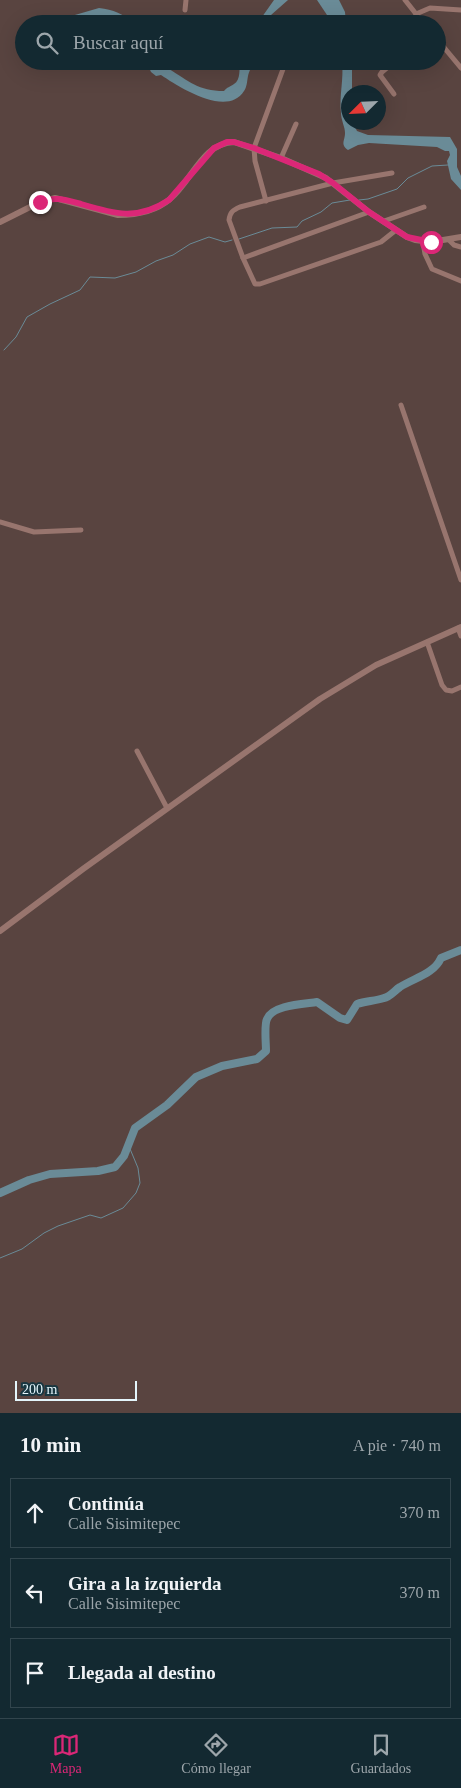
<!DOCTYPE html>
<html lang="es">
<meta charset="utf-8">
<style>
:root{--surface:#132931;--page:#1c3139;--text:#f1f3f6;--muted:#9da6ab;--line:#32454d;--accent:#db2777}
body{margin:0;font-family:"Times New Roman",serif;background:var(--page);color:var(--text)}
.compass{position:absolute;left:341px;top:85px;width:45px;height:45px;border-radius:50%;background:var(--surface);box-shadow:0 5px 20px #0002;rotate:246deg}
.scale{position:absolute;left:15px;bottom:12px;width:122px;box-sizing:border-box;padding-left:5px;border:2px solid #e4f5fb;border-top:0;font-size:14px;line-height:18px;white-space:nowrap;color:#e4f5fb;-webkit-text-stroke:4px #193741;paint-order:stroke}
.stop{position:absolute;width:15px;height:15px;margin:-11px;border:4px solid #db2777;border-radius:50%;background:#fff}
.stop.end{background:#db2777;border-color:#fff;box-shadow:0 1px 5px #0008}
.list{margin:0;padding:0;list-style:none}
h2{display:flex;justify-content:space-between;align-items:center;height:65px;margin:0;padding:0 20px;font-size:21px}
h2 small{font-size:16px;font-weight:400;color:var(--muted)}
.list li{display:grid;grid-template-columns:32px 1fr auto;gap:15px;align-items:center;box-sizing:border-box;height:70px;margin:0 10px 10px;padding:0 10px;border:1px solid var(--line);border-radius:0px}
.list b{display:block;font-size:19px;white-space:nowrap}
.list p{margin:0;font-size:16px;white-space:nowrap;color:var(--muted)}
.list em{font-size:16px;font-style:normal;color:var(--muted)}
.icon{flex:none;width:28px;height:28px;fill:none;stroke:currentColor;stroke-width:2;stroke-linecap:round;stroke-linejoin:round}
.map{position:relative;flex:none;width:461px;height:1413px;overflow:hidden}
.search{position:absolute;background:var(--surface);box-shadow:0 5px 20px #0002;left:15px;right:15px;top:15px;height:55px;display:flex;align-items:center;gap:12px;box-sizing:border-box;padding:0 18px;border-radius:28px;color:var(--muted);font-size:19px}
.sheet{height:305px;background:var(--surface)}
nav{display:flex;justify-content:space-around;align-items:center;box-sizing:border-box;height:70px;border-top:1px solid var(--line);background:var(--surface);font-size:14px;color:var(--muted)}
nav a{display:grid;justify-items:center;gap:2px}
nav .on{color:var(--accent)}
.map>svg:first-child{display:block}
</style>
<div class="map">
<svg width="461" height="1413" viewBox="0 0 461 1413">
<rect width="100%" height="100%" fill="#193741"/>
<path fill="#594440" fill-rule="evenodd" d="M0 0H461V1413H0ZM24 24H437V61H24ZM348 92H378V122H348Z"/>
<g fill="#6a8b97">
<path d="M274 0H288L271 15 266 24H257Z"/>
<path d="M317 0H339L345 12 346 24H333Z"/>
<path d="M99 8C113 10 124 13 133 24H115L103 21 88 24H44Z"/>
<path d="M146 61H156C159 66 164 66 169 69 189 81 198 91 224 91 227 87 230 87 234 84 241 80 239 69 240 61H252C252 67 249 71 248 76 247 81 247 87 244 91 227 118 179 87 161 75L156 76 151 72Z"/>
<path d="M342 61H352V92H348V122L353 123 357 131 368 135 450 137 457 149V167L461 176V190L451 179 447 161 450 155 449 151H445L437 147 369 143 358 145 348 150C340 144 345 141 345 133 345 127 341 120 341 113 339 96 344 79 342 61Z"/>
</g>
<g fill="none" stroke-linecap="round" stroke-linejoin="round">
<g stroke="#6a8b97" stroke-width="1">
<path d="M359 200 368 199 397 189 408 178 432 166 448 165"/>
<path d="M239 239 272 228 297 227 302 221 321 212 332 203 350 200"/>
<path d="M4 350 16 337 27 317 50 304 80 290 90 277 115 278 136 272 156 261 173 255 190 244 209 237 225 242 232 240"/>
<path d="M0 1258 22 1249 44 1233 58 1226 90 1215 101 1218 123 1208 136 1193 140 1183 138 1168 128 1144"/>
</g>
<path stroke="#6a8b97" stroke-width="8" d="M0 1193 29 1180 50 1174 98 1171 115 1167 124 1156 135 1128 167 1105 196 1077 222 1066 257 1059 266 1051C266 1043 264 1025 267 1019 272 1005 304 1004 317 1002L340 1018 347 1020 357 1004C366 1001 375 1001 384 998 390 997 395 990 400 987 414 978 434 974 441 958L461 950"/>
<g stroke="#98756e" stroke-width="5">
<path d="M405 0 424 24"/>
<path d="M185 10 186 0"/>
<path d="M416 14 430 8 461 10"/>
<path d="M437 39 461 68"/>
<path d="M394 94 380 75 382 72 395 61"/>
<path d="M281 158 296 124"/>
<path d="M392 173 333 183 240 207C233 210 230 212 229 220L243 258 255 284H260L381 242 396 230"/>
<path d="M266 201 255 161 254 148 286 61"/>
<path d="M384 221 424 207"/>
<path d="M449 240 454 245 461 247"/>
<path d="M423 242 425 254 432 269 461 281"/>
<path d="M243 258 369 212"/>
<path d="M401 405 461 580"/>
<path d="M0 522 34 532 81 530"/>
<path d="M458 628 461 636"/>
<path d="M427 642 442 685 446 690 452 691 461 687"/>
<path d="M137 751 167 808"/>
</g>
<g stroke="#98756e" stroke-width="6">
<path d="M0 222 40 202 55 198 118 215C136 215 156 211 170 199 192 181 202 143 234 142L281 158 326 178 369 212 407 237 415 240 431 242 461 237"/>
<path d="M0 931 83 869 320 699 376 665 461 627"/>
</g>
</g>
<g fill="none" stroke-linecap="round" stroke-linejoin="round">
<path stroke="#db2777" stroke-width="6" d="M40 202C55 196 66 200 81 204 114 214 138 221 169 200L214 148 227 142H234L254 148 319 174 333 183 369 212 407 237 431 242"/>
</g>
</svg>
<svg class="compass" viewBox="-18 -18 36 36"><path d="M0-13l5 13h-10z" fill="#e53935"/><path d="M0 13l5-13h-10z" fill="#9da6ab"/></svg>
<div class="scale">200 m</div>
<div class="stop" style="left:431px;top:242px"></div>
<div class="stop end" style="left:40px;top:202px"></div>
<div class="search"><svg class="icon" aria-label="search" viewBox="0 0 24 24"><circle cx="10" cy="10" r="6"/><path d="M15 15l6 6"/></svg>Buscar aquí</div>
</div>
<section class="sheet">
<h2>10 min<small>A pie · 740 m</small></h2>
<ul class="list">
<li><svg class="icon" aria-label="ahead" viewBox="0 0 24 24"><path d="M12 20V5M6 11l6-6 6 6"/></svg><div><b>Continúa</b><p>Calle Sisimitepec</p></div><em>370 m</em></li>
<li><svg class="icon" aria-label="left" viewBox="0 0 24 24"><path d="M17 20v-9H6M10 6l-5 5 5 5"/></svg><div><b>Gira a la izquierda</b><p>Calle Sisimitepec</p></div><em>370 m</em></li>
<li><svg class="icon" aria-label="arrive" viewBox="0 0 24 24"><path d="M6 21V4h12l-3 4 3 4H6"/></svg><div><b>Llegada al destino</b></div></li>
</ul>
</section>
<nav>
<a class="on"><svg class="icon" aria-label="map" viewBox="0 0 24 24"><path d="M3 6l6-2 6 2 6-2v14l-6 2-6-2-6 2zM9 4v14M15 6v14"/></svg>Mapa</a>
<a><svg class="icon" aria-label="directions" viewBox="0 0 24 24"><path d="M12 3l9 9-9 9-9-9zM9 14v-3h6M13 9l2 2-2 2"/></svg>Cómo llegar</a>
<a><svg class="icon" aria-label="saved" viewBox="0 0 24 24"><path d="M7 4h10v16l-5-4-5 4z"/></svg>Guardados</a>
</nav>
